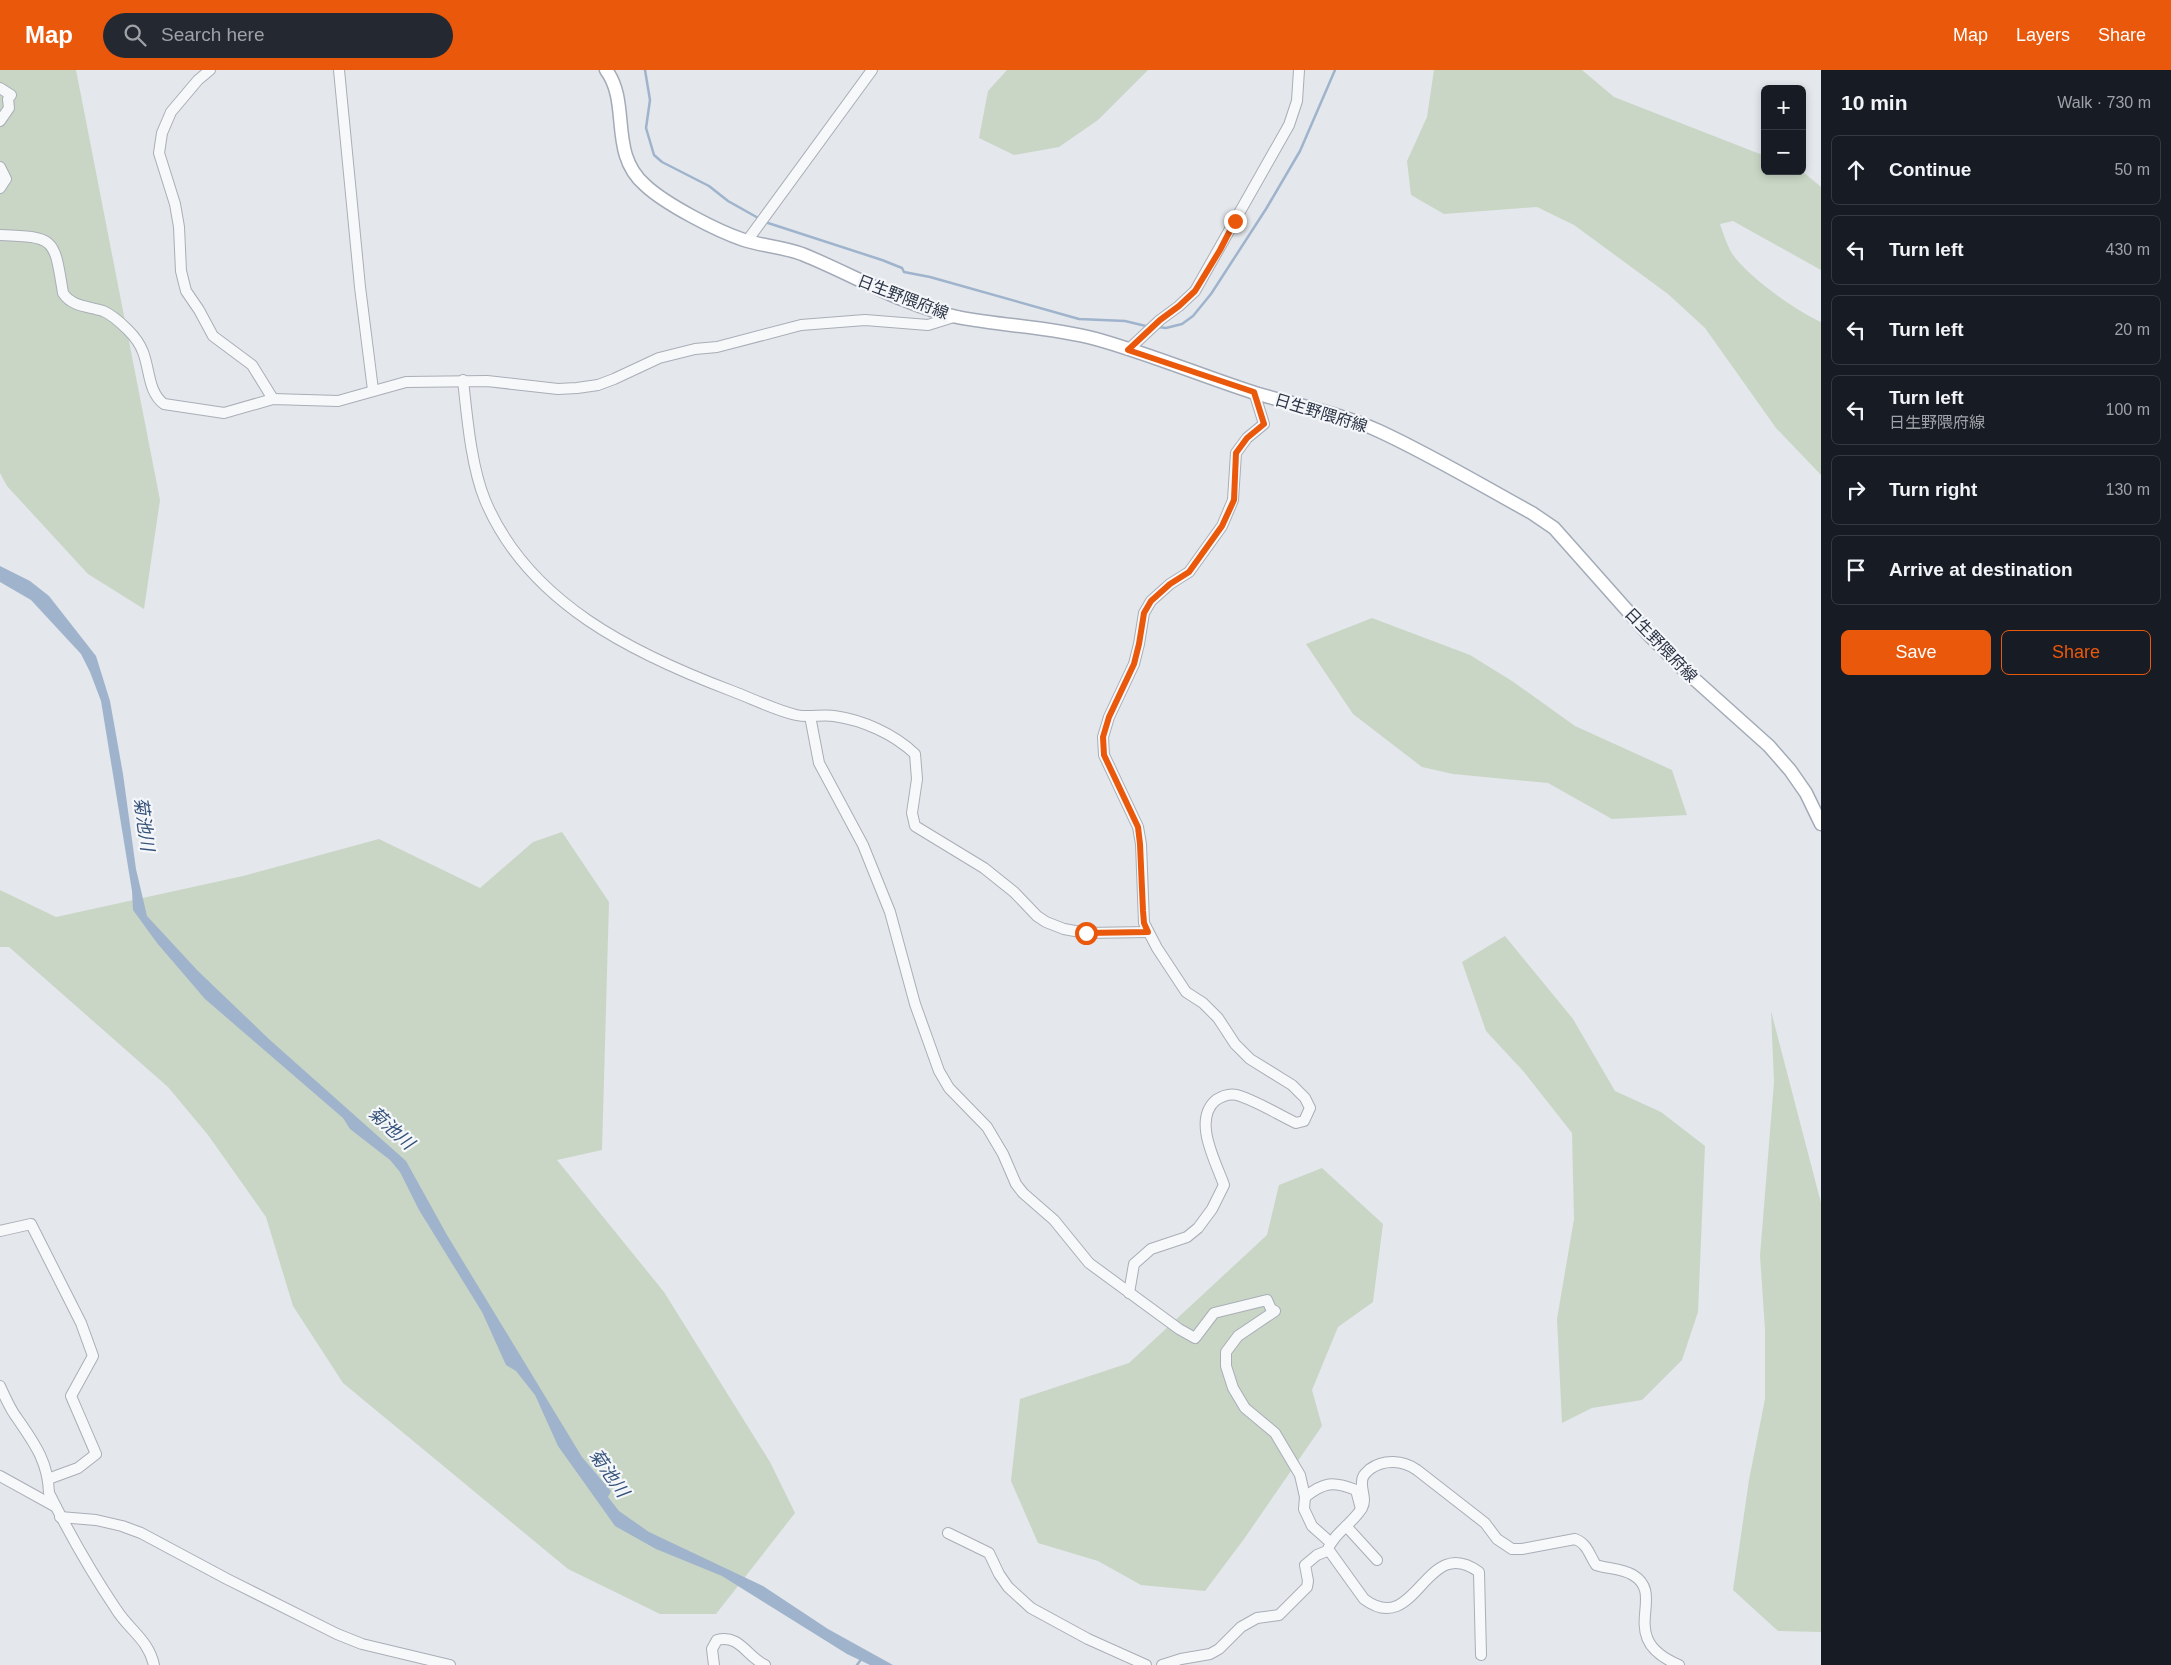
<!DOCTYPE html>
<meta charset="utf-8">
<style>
:root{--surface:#171b24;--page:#242831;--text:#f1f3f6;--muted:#9ea1a6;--line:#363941;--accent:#ea580c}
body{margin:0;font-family:Arial,"Noto Sans JP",sans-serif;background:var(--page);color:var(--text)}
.controls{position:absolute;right:15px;top:15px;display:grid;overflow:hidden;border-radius:8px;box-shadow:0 2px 8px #0003}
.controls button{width:45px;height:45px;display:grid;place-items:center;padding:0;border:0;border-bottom:1px solid var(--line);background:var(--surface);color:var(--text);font:25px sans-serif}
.stop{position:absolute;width:15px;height:15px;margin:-11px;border:4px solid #ea580c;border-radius:50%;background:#fff}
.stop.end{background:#ea580c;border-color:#fff;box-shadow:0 1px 5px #0008}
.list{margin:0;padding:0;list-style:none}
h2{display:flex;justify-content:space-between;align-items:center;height:65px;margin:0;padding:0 20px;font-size:21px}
h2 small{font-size:16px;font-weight:400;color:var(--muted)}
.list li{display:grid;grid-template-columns:32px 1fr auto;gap:15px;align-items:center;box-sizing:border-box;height:70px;margin:0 10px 10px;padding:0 10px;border:1px solid var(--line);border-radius:8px}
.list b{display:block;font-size:19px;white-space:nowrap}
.list p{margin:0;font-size:16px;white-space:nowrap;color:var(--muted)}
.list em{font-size:16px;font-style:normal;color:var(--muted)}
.actions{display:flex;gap:10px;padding:15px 20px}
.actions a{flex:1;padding:11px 0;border:1px solid var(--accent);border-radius:8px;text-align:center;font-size:18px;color:var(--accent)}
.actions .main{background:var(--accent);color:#fff}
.icon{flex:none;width:28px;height:28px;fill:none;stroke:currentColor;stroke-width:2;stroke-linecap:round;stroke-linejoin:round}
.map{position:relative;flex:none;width:1821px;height:1595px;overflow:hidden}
header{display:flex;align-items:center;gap:30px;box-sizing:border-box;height:70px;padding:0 25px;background:var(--accent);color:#fff}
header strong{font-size:24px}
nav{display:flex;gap:28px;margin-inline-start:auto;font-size:18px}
.search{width:350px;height:45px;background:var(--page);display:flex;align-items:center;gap:12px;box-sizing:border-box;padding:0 18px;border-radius:28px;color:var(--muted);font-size:19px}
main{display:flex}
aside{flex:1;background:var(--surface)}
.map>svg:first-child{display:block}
</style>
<header>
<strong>Map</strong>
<div class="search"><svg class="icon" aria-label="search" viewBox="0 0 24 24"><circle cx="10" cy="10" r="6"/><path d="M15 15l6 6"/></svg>Search here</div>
<nav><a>Map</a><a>Layers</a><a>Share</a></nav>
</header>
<main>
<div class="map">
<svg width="1821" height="1595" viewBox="0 0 1821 1595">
<rect width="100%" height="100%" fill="#e4e7ec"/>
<g fill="#c9d6c5">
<path d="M0 0H76L160 430 144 539 88 504 7 416 0 403Z"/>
<path d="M1007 0H1148L1098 50 1059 77 1014 85 979 68 988 21Z"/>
<path d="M1434 0H1582L1614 27 1765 86V101H1802L1821 117V200L1733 151 1720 154C1723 163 1726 172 1730 180 1742 203 1796 241 1821 252V405L1776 358 1705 258 1668 224 1574 155 1537 137 1444 144 1411 125 1407 91 1427 47Z"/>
<path d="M1372 548 1470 585 1512 611 1575 656 1672 700 1687 745 1612 749 1548 713 1453 704 1422 697 1353 644 1306 574Z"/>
<path d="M562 762 609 832 602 1080 557 1090 664 1222 770 1392 795 1443 716 1544H660L568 1499 343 1313 293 1236 266 1147 208 1065 168 1017 9 877H0V820L56 847 243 806 379 769 480 818 533 772Z"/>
<path d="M1505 866 1573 949 1615 1021 1661 1042 1705 1076 1698 1242 1682 1290 1642 1330 1592 1338 1562 1353 1557 1249 1574 1149 1572 1063 1524 1002 1486 961 1462 892Z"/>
<path d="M1771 941 1821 1133V1562L1778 1561 1733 1520 1749 1410 1765 1329V1259L1760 1186 1774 1012Z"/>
<path d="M1322 1098 1383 1154 1373 1232 1338 1257 1312 1320 1322 1356 1244 1469 1205 1521 1141 1515 1098 1491 1038 1473 1011 1411 1020 1329 1129 1293 1267 1165 1279 1115Z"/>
</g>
<path fill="#9fb4cc" d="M0 496 30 511 49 526 96 586 110 631 123 704 136 799 147 846 198 901 270 970 406 1091 447 1165 582 1387 611 1421 608 1427 619 1441 649 1462 763 1516 828 1559 893 1595H870L847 1584 722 1506 656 1479 615 1456 558 1376 535 1325 516 1301 506 1295 482 1242 419 1140 400 1102 390 1090 350 1059 343 1048 205 929 157 873 133 840 132 821 101 631 90 602 81 584 31 530 0 512Z"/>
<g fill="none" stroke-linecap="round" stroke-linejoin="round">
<g stroke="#9fb4cc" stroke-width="2.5">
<path d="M645 0 650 30 646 58 654 85 662 92 709 116 728 131 760 149"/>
<path d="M765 152 882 190 902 198 904 202 930 207 1079 249 1125 251 1150 257"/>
<path d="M1158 257 1166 258 1182 254 1193 246 1211 224 1266 139 1300 81 1335 0"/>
<path d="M857 1595 862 1588"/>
</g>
<defs>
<g id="minor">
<path d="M210 0 198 10 171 42 162 63 159 83 175 134 179 157 181 201 186 221 199 240 213 266 252 295 273 329"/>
<path d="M339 0 360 217 373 320"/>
<path d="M0 18 11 25 8 29 9 38 0 51"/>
<path d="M0 97 6 109 0 118"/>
<path d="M0 165C56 167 54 168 63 223 72 237 88 236 103 241 113 245 121 253 128 260 134 266 140 274 143 282 150 300 148 322 164 334L224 343 273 329 338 331 406 312 487 311 558 319 577 318 598 315 614 309 659 288 695 279 717 277 801 255 865 250 928 255 957 246"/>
<path d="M747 171 872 0"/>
<path d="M1128 280 1160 250 1179 236 1195 221 1289 55 1297 31 1299 0"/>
<path d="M463 310C467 346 471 396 485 430 528 533 634 584 732 621 753 629 775 640 796 645 809 648 822 644 834 646 863 650 894 664 915 684L917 709 912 743 915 756 984 798 1014 822 1037 846 1046 852 1064 859 1086 863 1148 862"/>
<path d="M810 646 819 693 863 775 890 842 915 934 939 1001 949 1018 987 1057 1003 1084 1016 1114 1023 1123 1054 1150 1089 1193 1179 1259 1195 1268 1214 1243 1267 1230 1271 1239 1275 1241 1238 1266 1226 1282V1296L1233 1318 1245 1338 1275 1363 1300 1405 1305 1427 1304 1439 1312 1456 1330 1472"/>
<path d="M0 1161 31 1154 81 1253 93 1286 71 1326 96 1384 78 1398 48 1409"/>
<path d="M1129 1223 1134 1194 1151 1179 1187 1167 1198 1158 1212 1139 1224 1115C1216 1092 1192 1050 1216 1030 1222 1026 1229 1023 1237 1025 1257 1031 1277 1044 1296 1053L1304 1051 1310 1038 1305 1028 1292 1015 1250 989 1235 974 1218 948 1203 933 1186 922 1157 878 1144 853 1141 774 1138 757 1104 685 1103 667 1109 647 1134 594 1139 574 1144 543 1151 531 1170 514 1189 502 1222 456 1233 430 1236 383 1247 368 1264 354 1254 322"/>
<path d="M0 1316C5 1327 10 1339 17 1348 34 1373 48 1391 49 1423 69 1463 91 1502 116 1539 129 1560 148 1569 154 1595"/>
<path d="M0 1406 56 1437"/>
<path d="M1305 1427C1324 1412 1333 1411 1356 1420L1361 1439"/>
<path d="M60 1447 96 1450 122 1456 141 1463 227 1509 337 1564 362 1574 450 1595"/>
<path d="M1346 1456 1377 1490"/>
<path d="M948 1463 989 1483 999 1504 1008 1517 1031 1538 1088 1569 1146 1595"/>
<path d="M1328 1479 1364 1529C1417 1569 1425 1462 1479 1502L1481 1585"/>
<path d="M714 1595 712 1579 717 1570C740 1564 747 1587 765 1595"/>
<path d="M1162 1595 1181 1589 1210 1584 1219 1579 1241 1557 1257 1548 1279 1545 1307 1517 1308 1511 1305 1495 1317 1485 1327 1481C1334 1463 1352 1454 1362 1438 1367 1429 1361 1421 1362 1412 1362 1405 1366 1403 1370 1399 1384 1389 1403 1390 1417 1400L1485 1453 1497 1469 1512 1479H1522L1575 1469C1588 1474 1589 1485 1596 1495 1608 1499 1621 1498 1633 1505 1668 1526 1614 1568 1679 1595"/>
</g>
<path id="major" d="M606 0C631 33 608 83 645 115 665 134 717 161 744 170 763 176 783 177 802 184 854 205 902 235 957 247 1003 256 1051 257 1096 269 1150 284 1202 306 1255 323 1296 335 1340 343 1379 361 1431 385 1481 415 1532 443L1554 458 1649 565 1682 598 1769 676 1790 700 1806 723 1821 754"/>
</defs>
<use href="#minor" stroke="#a9aeb7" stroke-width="12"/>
<use href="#major" stroke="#a3abb8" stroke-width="15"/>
<use href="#minor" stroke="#f7f8fa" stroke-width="10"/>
<use href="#major" stroke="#fff" stroke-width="12"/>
</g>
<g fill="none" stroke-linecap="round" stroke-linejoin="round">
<path stroke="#ea580c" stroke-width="6" d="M1086 863 1148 862 1144 853 1143 841 1140 774 1138 757 1104 685 1103 667 1109 647 1134 594 1139 574 1144 543 1151 531 1170 514 1189 502 1222 456 1234 430 1236 383 1247 368 1264 354 1254 322 1128 280 1160 250 1179 236 1195 221 1220 180 1235 151"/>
</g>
<g text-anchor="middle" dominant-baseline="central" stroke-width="4.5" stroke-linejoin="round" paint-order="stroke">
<g font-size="16" fill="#2b3445" stroke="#f4f6f9">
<text transform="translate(903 227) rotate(21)">日生野隈府線</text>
<text transform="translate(1321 343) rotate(17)">日生野隈府線</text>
<text transform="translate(1661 575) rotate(46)">日生野隈府線</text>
</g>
<g font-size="18" font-style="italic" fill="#34527a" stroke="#f4f6f9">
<text transform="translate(144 754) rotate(82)">菊池川</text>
<text transform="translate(391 1058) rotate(42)">菊池川</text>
<text transform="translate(609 1403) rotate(55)">菊池川</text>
</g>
</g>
</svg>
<div class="controls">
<button>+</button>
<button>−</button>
</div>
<div class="stop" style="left:1086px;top:863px"></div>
<div class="stop end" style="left:1235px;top:151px"></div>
</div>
<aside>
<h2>10 min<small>Walk · 730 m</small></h2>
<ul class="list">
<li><svg class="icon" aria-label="ahead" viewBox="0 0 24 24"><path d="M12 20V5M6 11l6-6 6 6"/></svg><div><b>Continue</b></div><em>50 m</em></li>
<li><svg class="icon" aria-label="left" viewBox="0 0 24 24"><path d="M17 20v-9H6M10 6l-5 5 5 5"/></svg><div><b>Turn left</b></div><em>430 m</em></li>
<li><svg class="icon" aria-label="left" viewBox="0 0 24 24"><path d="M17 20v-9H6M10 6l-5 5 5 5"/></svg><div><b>Turn left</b></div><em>20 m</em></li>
<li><svg class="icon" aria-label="left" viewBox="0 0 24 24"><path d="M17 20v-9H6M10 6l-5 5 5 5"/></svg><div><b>Turn left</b><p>日生野隈府線</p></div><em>100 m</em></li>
<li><svg class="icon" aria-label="right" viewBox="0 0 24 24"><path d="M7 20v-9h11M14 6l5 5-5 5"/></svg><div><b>Turn right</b></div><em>130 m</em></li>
<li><svg class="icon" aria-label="arrive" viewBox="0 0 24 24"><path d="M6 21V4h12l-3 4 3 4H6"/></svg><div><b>Arrive at destination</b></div></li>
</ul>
<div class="actions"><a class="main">Save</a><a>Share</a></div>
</aside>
</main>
